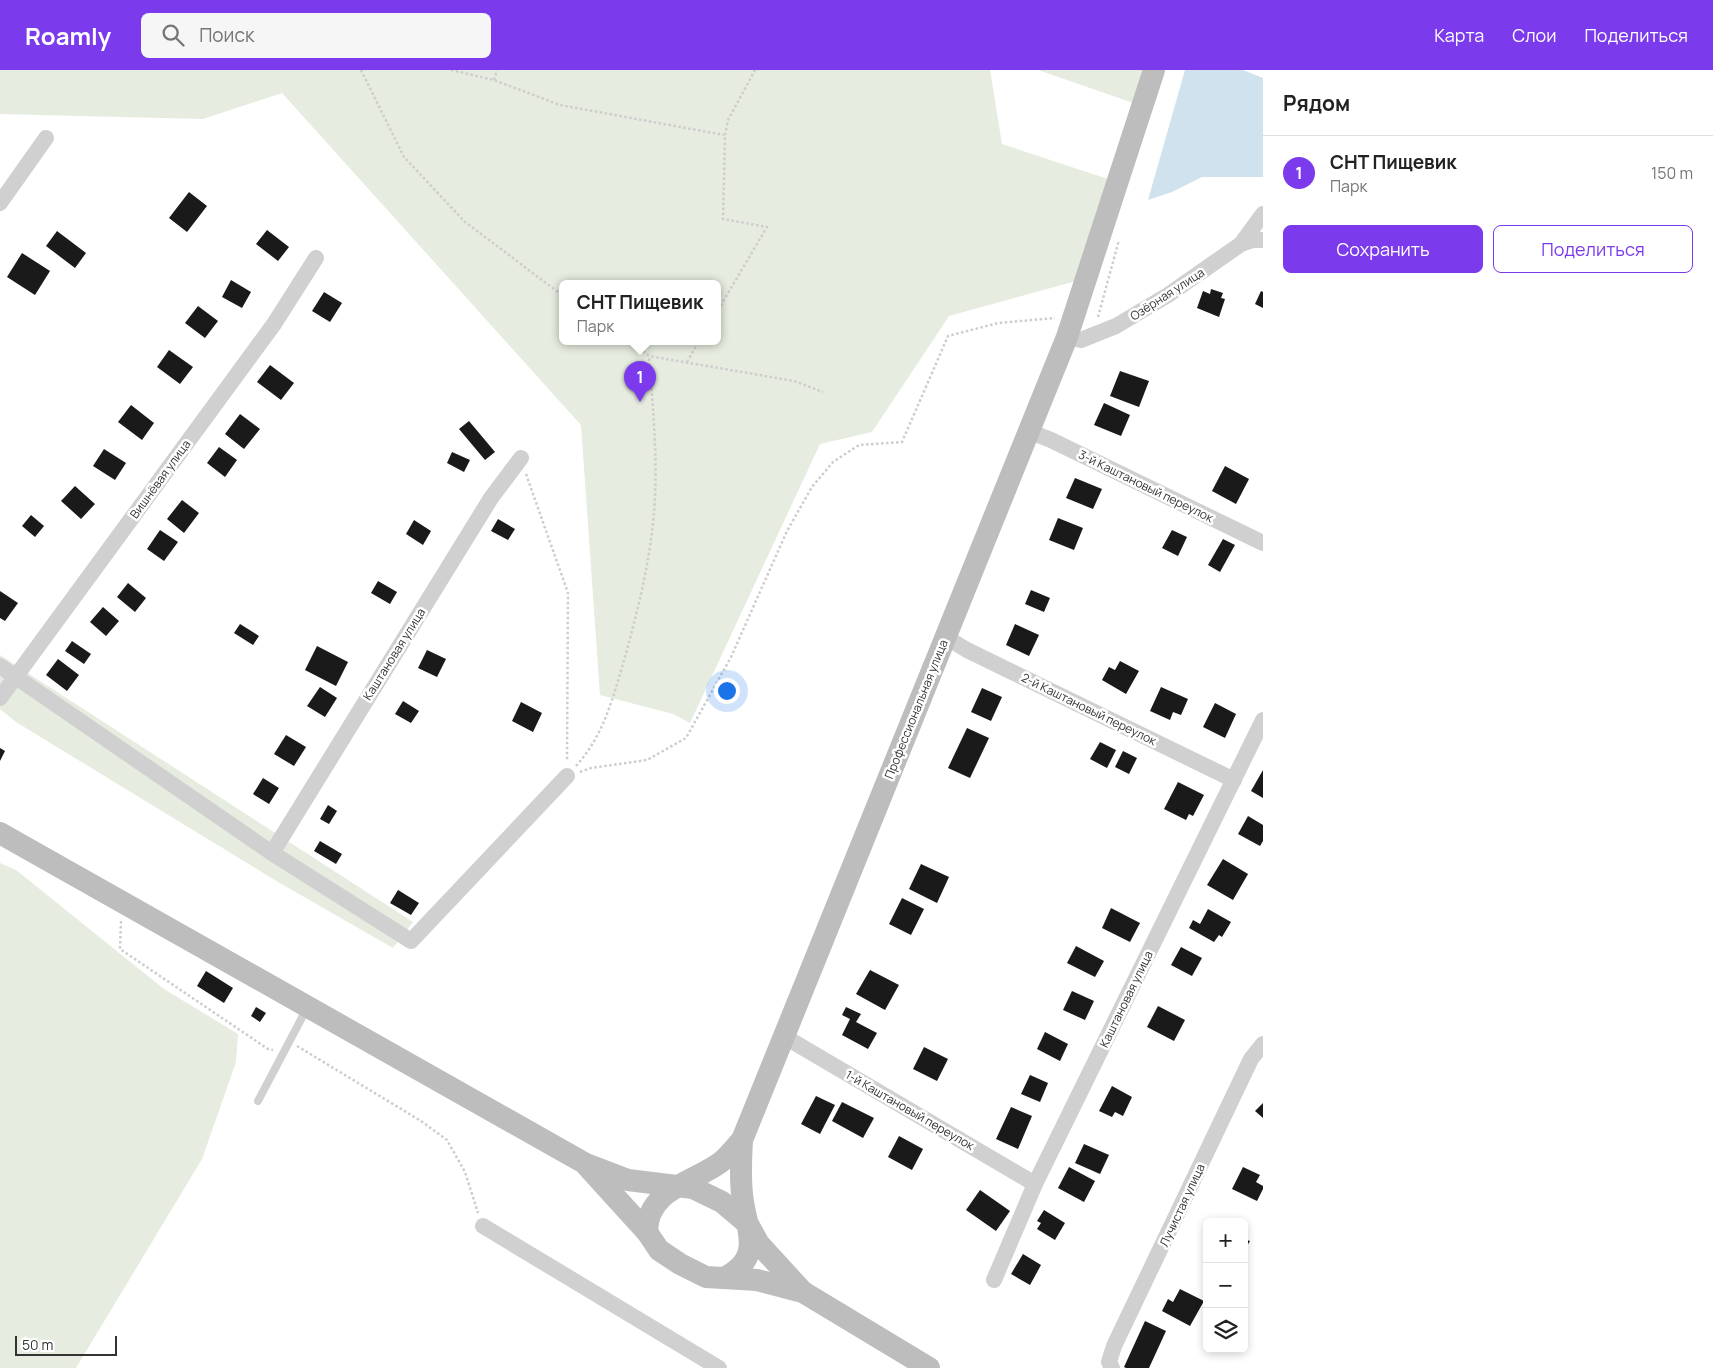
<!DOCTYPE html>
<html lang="ru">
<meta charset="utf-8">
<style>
:root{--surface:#fff;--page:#f6f6f6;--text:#222;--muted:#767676;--line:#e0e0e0;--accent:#7c3aed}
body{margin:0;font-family:Manrope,sans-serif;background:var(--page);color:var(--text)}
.controls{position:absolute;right:15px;bottom:15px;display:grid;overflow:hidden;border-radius:8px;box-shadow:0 2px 8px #0003}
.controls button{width:45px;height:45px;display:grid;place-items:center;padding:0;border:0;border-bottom:1px solid var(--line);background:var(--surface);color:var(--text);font:25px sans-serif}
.scale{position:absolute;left:15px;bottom:12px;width:102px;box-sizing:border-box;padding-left:5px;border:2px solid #333;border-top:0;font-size:14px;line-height:18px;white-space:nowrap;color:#333;-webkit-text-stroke:4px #fff;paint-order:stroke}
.you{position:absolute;left:726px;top:620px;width:18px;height:18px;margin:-12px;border:4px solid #fff;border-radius:50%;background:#1a73e8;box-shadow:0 0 0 8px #1a73e833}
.badge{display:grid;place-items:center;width:32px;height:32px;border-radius:50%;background:var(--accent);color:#fff;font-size:16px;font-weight:700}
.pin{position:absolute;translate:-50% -41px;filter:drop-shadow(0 1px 2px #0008)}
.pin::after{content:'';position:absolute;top:26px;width:18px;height:15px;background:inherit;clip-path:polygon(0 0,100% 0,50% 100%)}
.popup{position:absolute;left:559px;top:210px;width:162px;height:65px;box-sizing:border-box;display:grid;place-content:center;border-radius:8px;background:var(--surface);filter:drop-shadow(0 1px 4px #0005);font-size:16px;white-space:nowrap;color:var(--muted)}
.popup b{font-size:19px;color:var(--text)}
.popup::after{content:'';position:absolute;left:50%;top:100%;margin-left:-10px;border:10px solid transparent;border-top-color:var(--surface)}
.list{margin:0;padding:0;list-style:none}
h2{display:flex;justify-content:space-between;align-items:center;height:65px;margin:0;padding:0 20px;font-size:21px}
h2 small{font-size:16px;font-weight:400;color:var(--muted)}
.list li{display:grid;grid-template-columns:32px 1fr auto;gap:15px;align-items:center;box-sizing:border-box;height:75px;padding:0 20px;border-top:1px solid var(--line)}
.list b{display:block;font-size:19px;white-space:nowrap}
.list p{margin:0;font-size:16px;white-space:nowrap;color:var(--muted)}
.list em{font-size:16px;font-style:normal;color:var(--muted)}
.actions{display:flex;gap:10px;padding:15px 20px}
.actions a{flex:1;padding:11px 0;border:1px solid var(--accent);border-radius:8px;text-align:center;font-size:18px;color:var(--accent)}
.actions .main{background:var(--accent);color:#fff}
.icon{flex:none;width:28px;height:28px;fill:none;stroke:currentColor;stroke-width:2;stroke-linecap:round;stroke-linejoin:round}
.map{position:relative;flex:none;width:1263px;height:1298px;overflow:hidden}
header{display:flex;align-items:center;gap:30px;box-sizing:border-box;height:70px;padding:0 25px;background:var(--accent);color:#fff}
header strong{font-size:24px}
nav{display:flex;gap:28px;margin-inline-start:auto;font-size:18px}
.search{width:350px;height:45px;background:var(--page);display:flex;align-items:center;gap:12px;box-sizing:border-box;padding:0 18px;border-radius:8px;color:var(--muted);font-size:19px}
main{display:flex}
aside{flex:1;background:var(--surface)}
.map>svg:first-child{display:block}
</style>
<header>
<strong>Roamly</strong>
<div class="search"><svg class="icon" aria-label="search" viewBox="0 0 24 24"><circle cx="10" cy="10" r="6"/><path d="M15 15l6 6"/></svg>Поиск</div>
<nav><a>Карта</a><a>Слои</a><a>Поделиться</a></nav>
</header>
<main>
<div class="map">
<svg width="1263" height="1298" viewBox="0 0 1263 1298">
<rect width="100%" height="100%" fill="#fff"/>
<g fill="#e6ecdf" fill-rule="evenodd">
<path d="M0 0H990L1002 74 1117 112 1087 208 949 246 872 362 820 374 690 653 673 644 600 625 581 355 282 23 203 49 0 44ZM562 213H718V271H562Z"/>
<path d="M1038 0H1154L1142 36Z"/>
<path d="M0 585 413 852 393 878 278 812 16 652 0 639Z"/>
<path d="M0 793 16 800 164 919 238 964 236 992 202 1089 76 1298H0Z"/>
</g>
<path fill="#cfe2ee" d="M1185 0H1243L1263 8V107H1202L1172 122 1148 130Z"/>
<g fill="#1a1a1a">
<path d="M189 122 207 136 187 162 169 148Z"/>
<path d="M267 160 289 177 278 191 256 174Z"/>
<path d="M57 161 86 183 75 198 46 176Z"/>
<path d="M22 183 50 201 35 225 7 207Z"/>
<path d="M231 210 251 222 242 238 222 227Z"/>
<path d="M1211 219 1223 223 1221 228 1225 229 1219 247 1197 238 1203 221 1210 224Z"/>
<path d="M1261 221 1263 222V238L1255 234Z"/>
<path d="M324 222 342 233 330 252 312 241Z"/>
<path d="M198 236 218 251 205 268 185 253Z"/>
<path d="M169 280 193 297 180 314 157 297Z"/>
<path d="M270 295 294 313 281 330 257 312Z"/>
<path d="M1120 301 1149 311 1139 337 1110 326Z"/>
<path d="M1104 333 1130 345 1121 366 1094 355Z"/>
<path d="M131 335 154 353 142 370 118 352Z"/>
<path d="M240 344 260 359 244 379 225 364Z"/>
<path d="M469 351 495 382 485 390 459 359Z"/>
<path d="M219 377 237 390 225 407 207 393Z"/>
<path d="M104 379 126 393 115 410 93 396Z"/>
<path d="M452 382 470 390 464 402 447 393Z"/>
<path d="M1225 396 1249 409 1236 434 1212 421Z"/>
<path d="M1075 408 1102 419 1093 439 1066 428Z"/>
<path d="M75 416 95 434 81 449 61 431Z"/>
<path d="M182 430 199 443 184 463 167 449Z"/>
<path d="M31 445 44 456 35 467 22 456Z"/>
<path d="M1058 448 1083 458 1074 480 1049 470Z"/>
<path d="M498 449 515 459 508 470 491 461Z"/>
<path d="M414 450 431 461 423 475 406 464Z"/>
<path d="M160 460 178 472 164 491 147 479Z"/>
<path d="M1172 460 1187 467 1178 486 1162 478Z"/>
<path d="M1223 469 1235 475 1220 502 1208 495Z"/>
<path d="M378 511 397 522 390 534 371 523Z"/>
<path d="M128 513 146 528 135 542 117 527Z"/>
<path d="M1031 520 1050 528 1044 542 1025 534Z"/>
<path d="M0 521 18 533 5 551 0 548Z"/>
<path d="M103 537 119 551 106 566 90 552Z"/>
<path d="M240 554 259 566 253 575 234 563Z"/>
<path d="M1015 554 1039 565 1029 586 1006 575Z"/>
<path d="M72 571 91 584 84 594 65 581Z"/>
<path d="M317 576 348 592 336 616 305 600Z"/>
<path d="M427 580 446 589 437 607 418 598Z"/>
<path d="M58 589 79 605 67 621 46 605Z"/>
<path d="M1120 591 1139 601 1126 624 1102 610 1109 597 1115 600Z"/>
<path d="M320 617 337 628 325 647 307 636Z"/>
<path d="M1161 617 1188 629 1181 645 1173 642 1170 650 1150 641Z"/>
<path d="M982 618 1002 627 991 651 971 642Z"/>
<path d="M403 631 419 641 411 653 395 644Z"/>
<path d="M521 632 542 643 533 662 512 651Z"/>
<path d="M1215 633 1236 644 1225 668 1203 657Z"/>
<path d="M967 658 989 668 970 708 948 698Z"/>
<path d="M286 665 306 677 294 696 274 684Z"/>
<path d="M1100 672 1116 680 1107 698 1090 689Z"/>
<path d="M0 678 5 681 0 691Z"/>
<path d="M1123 681 1137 688 1129 704 1115 697Z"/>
<path d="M1263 700V728L1251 721Z"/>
<path d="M263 708 279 718 269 734 253 724Z"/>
<path d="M1178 712 1204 725 1193 746 1189 744 1186 750 1164 739Z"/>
<path d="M328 735 337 741 329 754 320 749Z"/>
<path d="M1248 746 1263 755V771L1260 776 1238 764Z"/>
<path d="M320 771 342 784 336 794 314 781Z"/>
<path d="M1223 789 1248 804 1233 830 1207 815Z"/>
<path d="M921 794 949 807 937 833 909 819Z"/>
<path d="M398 820 419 833 411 845 390 833Z"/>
<path d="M902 828 924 839 911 865 889 854Z"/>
<path d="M1111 838 1140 853 1130 872 1102 858Z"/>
<path d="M1208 839 1231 852 1222 867 1219 865 1214 872 1189 858 1193 850 1200 854Z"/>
<path d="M1076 876 1104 891 1095 907 1067 893Z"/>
<path d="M1181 877 1202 888 1192 906 1171 895Z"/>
<path d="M870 900 899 915 885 940 856 924Z"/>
<path d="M206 901 233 918 224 933 197 916Z"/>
<path d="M1072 921 1094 931 1085 950 1063 940Z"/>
<path d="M1158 936 1185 950 1174 971 1147 957Z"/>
<path d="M256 937 266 943 260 952 251 946Z"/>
<path d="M846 937 861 944 856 952 877 963 868 979 842 965 850 949 842 945Z"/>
<path d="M1045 962 1068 974 1060 991 1037 979Z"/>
<path d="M924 977 948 989 937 1011 913 999Z"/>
<path d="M1030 1005 1048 1013 1040 1032 1021 1024Z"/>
<path d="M1112 1016 1132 1027 1123 1046 1115 1042 1112 1047 1099 1041Z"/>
<path d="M816 1026 835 1035 820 1064 801 1054Z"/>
<path d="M842 1032 874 1048 863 1068 832 1051Z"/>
<path d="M1263 1033V1048L1255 1041Z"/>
<path d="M1011 1037 1032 1046 1018 1079 996 1069Z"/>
<path d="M899 1066 923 1079 912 1100 888 1087Z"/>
<path d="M1084 1074 1109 1085 1100 1104 1075 1093Z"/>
<path d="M1069 1097 1095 1111 1084 1132 1058 1118Z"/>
<path d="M1243 1097 1260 1105 1256 1112 1263 1116V1119L1257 1131 1232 1119Z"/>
<path d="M980 1120 1010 1141 996 1161 966 1140Z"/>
<path d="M1044 1140 1065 1153 1055 1170 1037 1159 1041 1153 1037 1151Z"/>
<path d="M1244 1169 1250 1171 1244 1181Z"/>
<path d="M1023 1184 1041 1195 1030 1215 1011 1204Z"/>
<path d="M1180 1219 1204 1231 1190 1256 1162 1241 1168 1229 1173 1232Z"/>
<path d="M1145 1251 1166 1261 1149 1298H1126L1124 1297Z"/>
</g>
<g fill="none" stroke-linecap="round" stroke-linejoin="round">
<g stroke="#cdcdcd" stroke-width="2.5" stroke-dasharray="2.5 2.5" stroke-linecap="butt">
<path d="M361 0 404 87 465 152 562 225"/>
<path d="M451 0 494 10 560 35 724 65"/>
<path d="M494 10 497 0"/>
<path d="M718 240 767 157 723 149 725 65 728 50 755 0"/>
<path d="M1098 247 1119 170"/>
<path d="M632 271 649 286 794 311 823 322"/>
<path d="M687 292 699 271"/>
<path d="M526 404 568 523 567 691"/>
<path d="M576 696C603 666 612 631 623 594 636 548 648 500 653 453 659 397 653 341 649 286"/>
<path d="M580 702 591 698 647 690 686 668 731 587 787 461 812 417 833 392 859 375 902 372 948 266 998 253 1055 248"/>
<path d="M121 851 120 879 268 979 273 980"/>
<path d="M297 976 421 1051 447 1070 465 1102 478 1143"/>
</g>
<path stroke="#d0d0d0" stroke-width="8" d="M258 1031 307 938"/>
<g stroke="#d0d0d0" stroke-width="16">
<path d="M0 133 46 68"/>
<path d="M1241 174 1263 144"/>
<path d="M1067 267 1081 270 1116 256 1168 225 1241 174 1253 170H1263"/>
<path d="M1028 361 1051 370 1263 473"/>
<path d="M944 566 967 580 1234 710"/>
<path d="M0 596 272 783 411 871 567 706"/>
<path d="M0 628 274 254 316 188"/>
<path d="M272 783 491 428 521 388"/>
<path d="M785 967 1035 1114"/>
<path d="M483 1156 719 1298"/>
<path d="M994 1210 1035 1114 1263 650"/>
<path d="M1112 1298 1109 1292 1114 1276 1251 989 1263 974"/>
</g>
<g stroke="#bdbdbd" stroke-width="22">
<path d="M0 763 586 1094 628 1110 693 1118 722 1132 748 1154 759 1174 803 1222"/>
<path d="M587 1096 647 1162 659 1180 680 1194 706 1207 757 1210 803 1222 929 1298"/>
<path d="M647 1162C647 1119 693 1113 721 1092 729 1086 735 1077 742 1070"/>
<path d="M724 1208C766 1187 745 1158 742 1124 740 1105 741 1088 742 1070L1067 267 1154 0"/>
</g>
</g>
<g text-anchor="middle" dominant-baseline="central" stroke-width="5" stroke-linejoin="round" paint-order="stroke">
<g font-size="12" fill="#333" stroke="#fff">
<text transform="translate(1167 224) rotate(-33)">Озёрная улица</text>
<text transform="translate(160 409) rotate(-54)">Вишнёвая улица</text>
<text transform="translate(1146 416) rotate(26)">3-й Каштановый переулок</text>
<text transform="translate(394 584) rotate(-58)">Каштановая улица</text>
<text transform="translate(916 639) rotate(-68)">Профессиональная улица</text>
<text transform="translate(1089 639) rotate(26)">2-й Каштановый переулок</text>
<text transform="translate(1126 929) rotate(-64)">Каштановая улица</text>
<text transform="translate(910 1040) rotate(30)">1-й Каштановый переулок</text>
<text transform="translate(1182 1135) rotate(-65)">Лучистая улица</text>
</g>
</g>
</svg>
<div class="controls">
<button>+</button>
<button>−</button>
<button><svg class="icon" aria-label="layers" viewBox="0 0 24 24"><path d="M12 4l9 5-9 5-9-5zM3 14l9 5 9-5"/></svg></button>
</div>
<div class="scale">50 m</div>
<div class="you"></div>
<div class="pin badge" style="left:640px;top:332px">1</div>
<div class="popup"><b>СНТ Пищевик</b>Парк</div>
</div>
<aside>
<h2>Рядом<small></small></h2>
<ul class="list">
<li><span class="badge">1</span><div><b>СНТ Пищевик</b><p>Парк</p></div><em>150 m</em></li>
</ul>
<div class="actions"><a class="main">Сохранить</a><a>Поделиться</a></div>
</aside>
</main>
